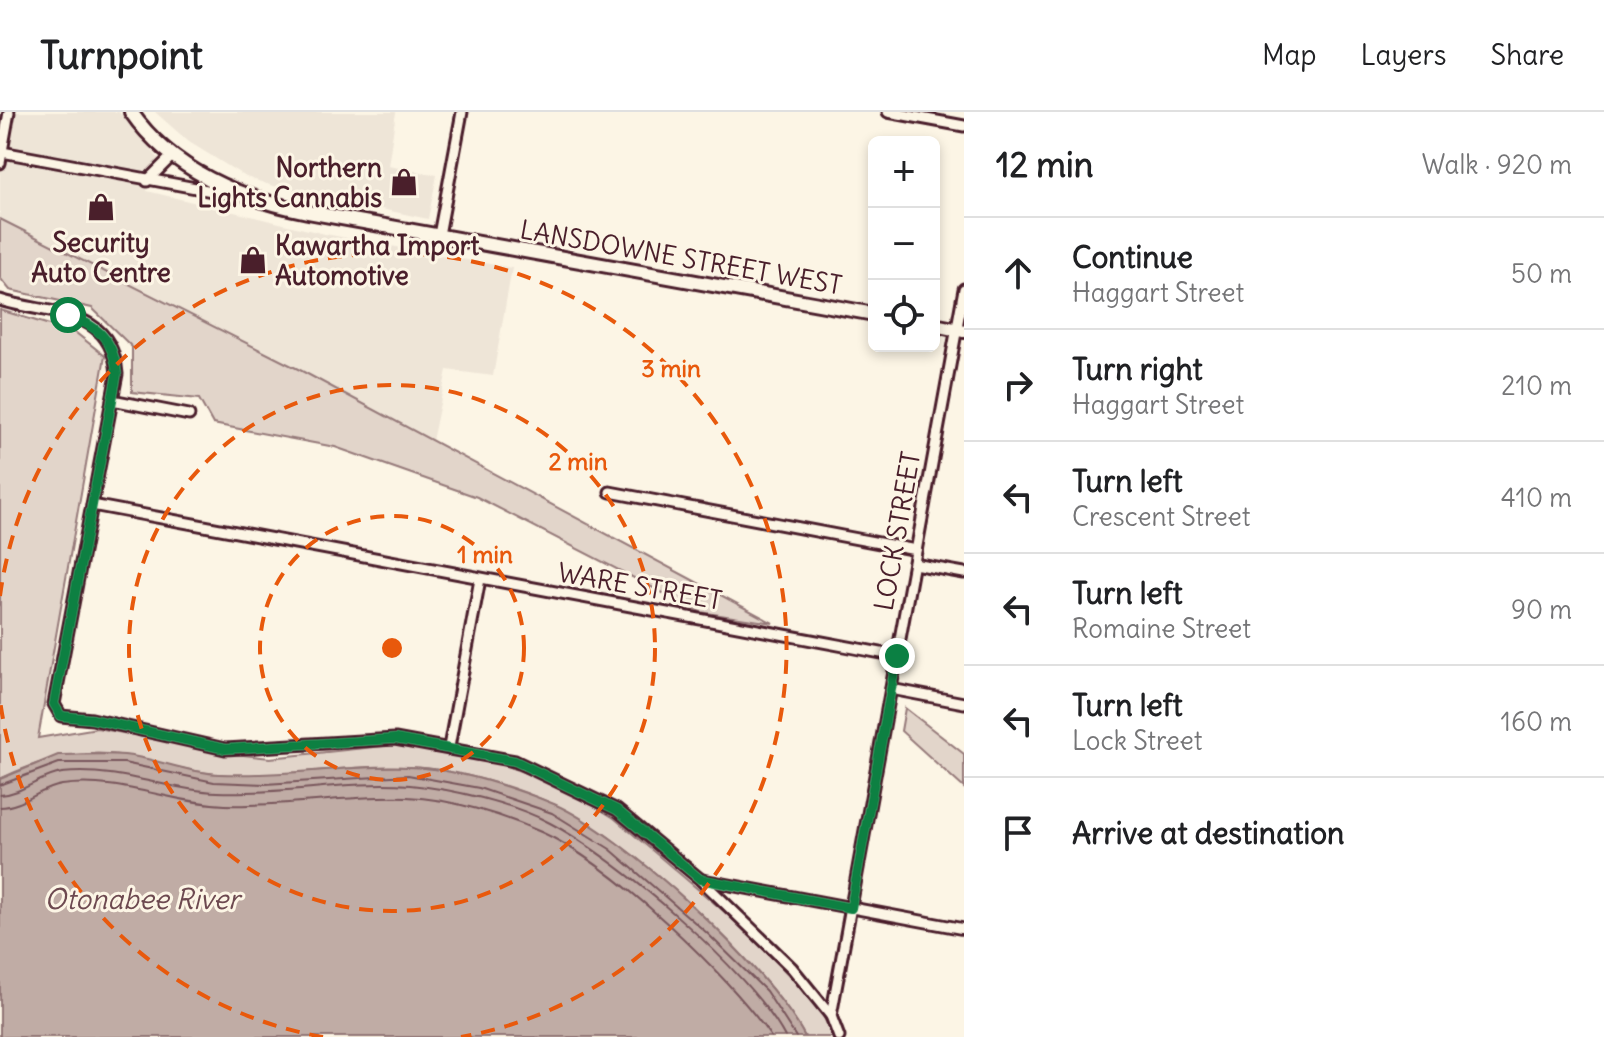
<!DOCTYPE html>
<meta charset="utf-8">
<style>
:root{--surface:#fff;--page:#f6f6f6;--text:#202124;--muted:#757577;--line:#e0e0e0}
body{margin:0;font-family:Delius,sans-serif;background:var(--page);color:var(--text)}
.controls{position:absolute;right:24px;top:24px;display:grid;overflow:hidden;border-radius:12px;box-shadow:0 4px 12px #0003}
.controls button{width:72px;height:72px;display:grid;place-items:center;padding:0;border:0;border-bottom:2px solid var(--line);background:var(--surface);color:var(--text);font:40px sans-serif}
.stop{position:absolute;width:24px;height:24px;margin:-18px;border:6px solid #0b8043;border-radius:50%;background:#fff}
.stop.end{background:#0b8043;border-color:#fff;box-shadow:0 2px 8px #0008}
.list{margin:0;padding:0;list-style:none}
h2{display:flex;justify-content:space-between;align-items:center;height:104px;margin:0;padding:0 32px;font-size:34px}
h2 small{font-size:26px;font-weight:400;color:var(--muted)}
.list li{display:grid;grid-template-columns:52px 1fr auto;gap:24px;align-items:center;box-sizing:border-box;height:112px;padding:0 32px;border-top:2px solid var(--line)}
.list b{display:block;font-size:30px;white-space:nowrap}
.list p{margin:0;font-size:26px;white-space:nowrap;color:var(--muted)}
.list em{font-size:26px;font-style:normal;color:var(--muted)}
.icon{flex:none;width:44px;height:44px;fill:none;stroke:currentColor;stroke-width:2;stroke-linecap:round;stroke-linejoin:round}
.map{position:relative;flex:none;width:964px;height:925px;overflow:hidden}
header{display:flex;align-items:center;gap:48px;box-sizing:border-box;height:112px;padding:0 40px;background:var(--surface);border-bottom:2px solid var(--line)}
header strong{font-size:38px}
nav{display:flex;gap:44px;margin-inline-start:auto;font-size:28px}
main{display:flex}
aside{flex:1;background:var(--surface)}
.map>svg:first-child{display:block}
</style>
<header>
<strong>Turnpoint</strong>
<nav><a>Map</a><a>Layers</a><a>Share</a></nav>
</header>
<main>
<div class="map">
<svg width="964" height="925" viewBox="0 0 964 925">
<rect width="100%" height="100%" fill="#fcf5e5"/>
<filter id="ink" filterUnits="userSpaceOnUse"><feTurbulence type="fractalNoise" baseFrequency=".0125" numOctaves="2"/><feDisplacementMap in="SourceGraphic" scale="16" xChannelSelector="R" yChannelSelector="G"/><feConvolveMatrix kernelMatrix="1 2 1 2 8 2 1 2 1" color-interpolation-filters="sRGB"/></filter>
<g filter="url(#ink)">
<g fill="#eee5d7">
<path d="M0 0H119L158 46 147 79 325 122 512 156 493 264 447 258 432 329 300 258 0 106Z"/>
<path d="M155 0H396L388 54 437 63 428 107 273 74 246 65 189 30Z"/>
</g>
<g fill="#e2d5ca" stroke="#967a7a" stroke-width="2">
<path d="M0 107 300 258 773 511 700 500 477 385 335 335 213 312 199 287 132 280V235L92 196 10 178 0 166Z"/>
<path d="M0 198 76 221 105 244 38 626 97 616 226 641 270 646 393 633 443 638 495 650 562 674 614 706 746 818 819 895 833 925H805C768 854 629 727 555 693 511 673 458 658 410 655 345 651 281 668 217 662 187 660 158 649 128 644 82 636 41 647 0 667Z"/>
<path d="M905 596 964 642V676L901 619Z"/>
</g>
<path fill="#c0aca5" stroke="#917474" stroke-width="2" d="M58 643C79 643 103 641 124 643 156 646 187 661 219 662 282 665 344 653 407 655 456 656 509 674 554 692 625 723 769 856 805 925H0V667Z"/>
<g fill="none" stroke-linecap="round" stroke-linejoin="round">
<g stroke="#79575c" stroke-width="2">
<path d="M0 673 59 651H124L214 670 265 672 408 663 479 676 552 701 610 737 707 821 766 879 796 925"/>
<path d="M0 683C22 682 40 664 62 661 121 655 164 678 217 680 282 683 347 668 410 673 453 677 512 691 550 711 617 746 750 859 785 925"/>
<path d="M0 695C23 695 40 676 62 673 119 665 170 691 225 693 285 695 346 683 407 685 451 687 501 702 541 720 610 750 729 863 771 925"/>
</g>
<defs>
<g id="minor">
<path d="M888 0 964 14"/>
<path d="M2 40 239 84"/>
<path d="M0 51 9 0"/>
<path d="M147 69 173 43"/>
<path d="M439 123 462 0"/>
<path d="M0 188C50 204 112 194 117 262L54 592 61 604 92 607 225 637 395 627 515 649 617 698 700 767 792 856 831 904 839 925"/>
<path d="M112 288 189 303"/>
<path d="M610 380 916 438"/>
<path d="M92 393 897 544"/>
<path d="M914 452 964 461"/>
<path d="M891 577 964 591"/>
<path d="M449 635 480 467"/>
<path d="M703 768 964 817"/>
<path d="M831 904 964 177"/>
</g>
<g id="secondary">
<path d="M131 0C171 58 241 87 308 100L874 202"/>
<path d="M934 213 964 219"/>
</g>
</defs>
<use href="#minor" stroke="#4a1f2b" stroke-width="15"/>
<use href="#secondary" stroke="#4a1f2b" stroke-width="18"/>
<use href="#minor" stroke="#fcf5e5" stroke-width="9"/>
<use href="#secondary" stroke="#fcf5e5" stroke-width="12"/>
</g>
</g>
<g fill="none" stroke-linecap="round" stroke-linejoin="round" filter="url(#ink)">
<path stroke="#0b8043" stroke-width="10" d="M68 203C99 215 114 228 117 262L54 592 61 604 92 607 225 637 395 627 515 649 617 698 700 767 851 796 897 544"/>
</g>
<g fill="none" stroke="#e8590c" stroke-width="4" stroke-dasharray="14 10">
<circle cx="392" cy="536" r="132"/>
<circle cx="392" cy="536" r="263"/>
<path d="M323 925A395 395 0 0 1 0 588M0 484A395 395 0 1 1 461 925"/>
</g>
<defs>
<symbol id="shop-bare" viewBox="-9 -9 18 18"><path d="M-5-2.5h2.3a2.7 3.5 0 0 1 5.4 0H5L5.5 6h-11ZM-1.5-2.5h3a1.5 2.3 0 0 0-3 0Z" fill="#4a1f2b" stroke="#fcf5e5" stroke-width="2.5" paint-order="stroke"/></symbol>
</defs>
<g fill-rule="evenodd">
<use href="#shop-bare" x="384" y="50" width="40" height="40"/>
<use href="#shop-bare" x="81" y="75" width="40" height="40"/>
<use href="#shop-bare" x="233" y="128" width="40" height="40"/>
</g>
<g text-anchor="middle" dominant-baseline="central" stroke-width="6" stroke-linejoin="round" paint-order="stroke">
<g font-size="26" font-weight="bold" fill="#4a1f2b" stroke="#fcf5e5" text-anchor="end">
<text x="382" y="55">Northern<tspan x="382" dy="30">Lights Cannabis</tspan></text>
<text x="101" y="130" text-anchor="middle">Security<tspan x="101" dy="30">Auto Centre</tspan></text>
<text x="275" y="133" text-anchor="start">Kawartha Import<tspan x="275" dy="30">Automotive</tspan></text>
</g>
<g font-size="26" fill="#4a1f2b" stroke="#fcf5e5">
<text transform="translate(681 145) rotate(10)">LANSDOWNE STREET WEST</text>
<text transform="translate(897 419) rotate(-80)">LOCK STREET</text>
<text transform="translate(640 474) rotate(10)">WARE STREET</text>
</g>
<g font-size="28" font-style="italic" fill="#6d4950" stroke="#fcf5e5">
<text x="142" y="787">Otonabee River</text>
</g>
</g>
<circle cx="392" cy="536" r="12" fill="#e8590c" stroke="#fcf5e5" stroke-width="4"/>
<g font-size="24" text-anchor="middle" font-weight="bold" fill="#e8590c" stroke="#fcf5e5" stroke-width="6" stroke-linejoin="round" paint-order="stroke">
<text x="671" y="265">3 min</text>
<text x="578" y="358">2 min</text>
<text x="485" y="451">1 min</text>
</g>
</svg>
<div class="controls">
<button>+</button>
<button>−</button>
<button><svg class="icon" aria-label="locate" viewBox="0 0 24 24"><circle cx="12" cy="12" r="6"/><path d="M12 2v4M12 18v4M2 12h4M18 12h4"/></svg></button>
</div>
<div class="stop" style="left:68px;top:203px"></div>
<div class="stop end" style="left:897px;top:544px"></div>
</div>
<aside>
<h2>12 min<small>Walk · 920 m</small></h2>
<ul class="list">
<li><svg class="icon" aria-label="ahead" viewBox="0 0 24 24"><path d="M12 20V5M6 11l6-6 6 6"/></svg><div><b>Continue</b><p>Haggart Street</p></div><em>50 m</em></li>
<li><svg class="icon" aria-label="right" viewBox="0 0 24 24"><path d="M7 20v-9h11M14 6l5 5-5 5"/></svg><div><b>Turn right</b><p>Haggart Street</p></div><em>210 m</em></li>
<li><svg class="icon" aria-label="left" viewBox="0 0 24 24"><path d="M17 20v-9H6M10 6l-5 5 5 5"/></svg><div><b>Turn left</b><p>Crescent Street</p></div><em>410 m</em></li>
<li><svg class="icon" aria-label="left" viewBox="0 0 24 24"><path d="M17 20v-9H6M10 6l-5 5 5 5"/></svg><div><b>Turn left</b><p>Romaine Street</p></div><em>90 m</em></li>
<li><svg class="icon" aria-label="left" viewBox="0 0 24 24"><path d="M17 20v-9H6M10 6l-5 5 5 5"/></svg><div><b>Turn left</b><p>Lock Street</p></div><em>160 m</em></li>
<li><svg class="icon" aria-label="arrive" viewBox="0 0 24 24"><path d="M6 21V4h12l-3 4 3 4H6"/></svg><div><b>Arrive at destination</b></div></li>
</ul>
</aside>
</main>
